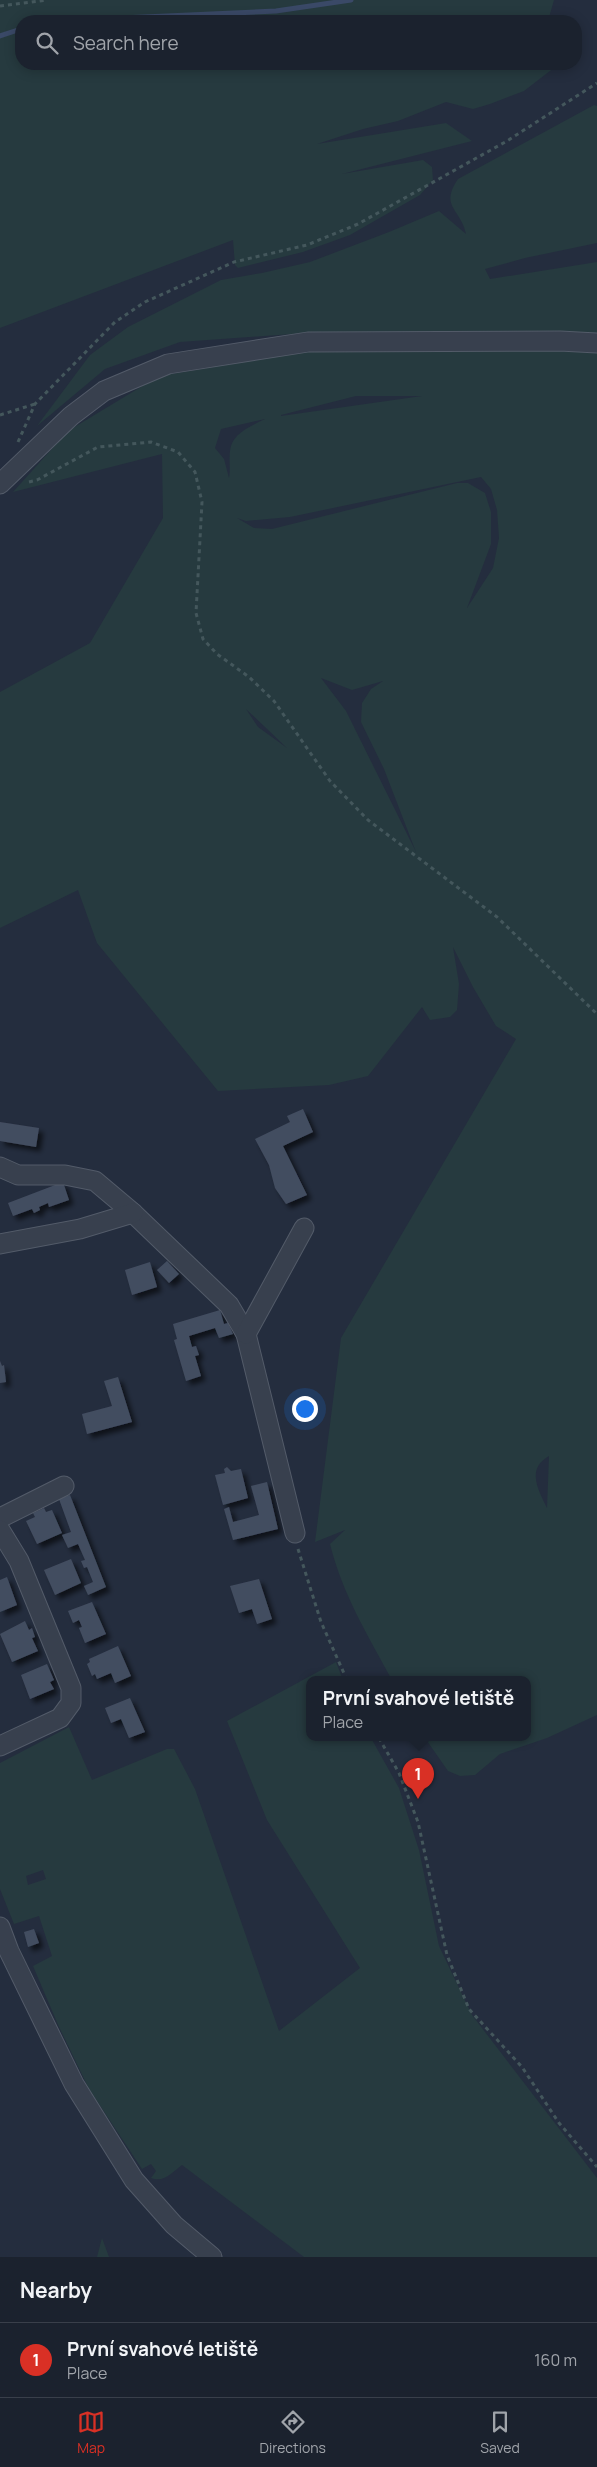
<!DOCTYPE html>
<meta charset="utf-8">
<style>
:root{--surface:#1b222e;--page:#242a36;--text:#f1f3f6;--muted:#a0a4aa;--line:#393f4a;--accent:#d93025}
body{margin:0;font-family:Manrope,sans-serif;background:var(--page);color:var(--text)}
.you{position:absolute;left:304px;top:1408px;width:18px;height:18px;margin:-12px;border:4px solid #fff;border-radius:50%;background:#1a73e8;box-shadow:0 0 0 8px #1a73e833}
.badge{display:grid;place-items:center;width:32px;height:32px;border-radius:50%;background:var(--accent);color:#fff;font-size:16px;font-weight:700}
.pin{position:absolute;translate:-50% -41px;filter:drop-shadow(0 1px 2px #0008)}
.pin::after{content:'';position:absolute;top:26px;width:18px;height:15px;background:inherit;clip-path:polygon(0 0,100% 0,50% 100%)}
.popup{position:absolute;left:306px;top:1676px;width:225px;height:65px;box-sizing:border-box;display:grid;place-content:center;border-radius:10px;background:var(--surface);filter:drop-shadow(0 1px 4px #0005);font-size:16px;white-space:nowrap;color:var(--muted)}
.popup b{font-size:19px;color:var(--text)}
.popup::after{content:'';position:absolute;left:50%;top:100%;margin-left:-10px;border:10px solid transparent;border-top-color:var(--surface)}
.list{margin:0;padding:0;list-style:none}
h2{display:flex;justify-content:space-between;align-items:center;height:65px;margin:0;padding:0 20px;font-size:21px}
h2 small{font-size:16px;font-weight:400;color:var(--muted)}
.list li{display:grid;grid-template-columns:32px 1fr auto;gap:15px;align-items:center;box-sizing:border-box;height:75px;padding:0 20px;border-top:1px solid var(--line)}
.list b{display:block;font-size:19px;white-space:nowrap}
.list p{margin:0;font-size:16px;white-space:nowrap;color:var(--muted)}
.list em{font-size:16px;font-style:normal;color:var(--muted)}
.icon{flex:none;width:28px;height:28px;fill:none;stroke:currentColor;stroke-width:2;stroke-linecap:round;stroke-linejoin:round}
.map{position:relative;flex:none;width:597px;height:2257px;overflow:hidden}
.search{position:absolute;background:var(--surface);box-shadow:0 2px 12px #0003;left:15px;right:15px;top:15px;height:55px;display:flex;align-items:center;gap:12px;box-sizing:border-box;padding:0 18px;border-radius:20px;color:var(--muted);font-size:19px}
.sheet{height:140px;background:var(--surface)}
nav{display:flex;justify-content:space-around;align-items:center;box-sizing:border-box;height:70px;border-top:1px solid var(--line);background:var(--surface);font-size:14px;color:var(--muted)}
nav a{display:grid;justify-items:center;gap:2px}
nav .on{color:var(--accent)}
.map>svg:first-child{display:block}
</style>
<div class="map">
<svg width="597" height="2257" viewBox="0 0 597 2257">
<defs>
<filter id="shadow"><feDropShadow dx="4.5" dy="4.5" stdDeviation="2.5" flood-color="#0009"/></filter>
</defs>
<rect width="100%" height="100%" fill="#242d3e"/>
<g fill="#263a3f" fill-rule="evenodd">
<path d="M0 0H554L548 21H21V64H559L524 91 490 104 473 109 446 102 398 121 363 129 317 144 446 123 472 141 342 174 423 160 432 167 433 180 420 195 350 235 303 252 238 268 235 265 233 240 0 328Z"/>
<path d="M594 105 597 106V243L525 258 485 269 490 279 597 262V334L321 332 180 342 105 369 37 426 90 355 128 327 221 280 262 273 310 262 389 232 439 211 466 234C461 209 439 207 458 179Z"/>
<path d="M597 348V1715L547 1738 500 1754 475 1775 460 1776 448 1771 425 1738H527V1680H392C368 1636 342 1593 330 1544L345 1530 315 1542 341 1338 516 1039 496 1026 473 987 453 947 459 984 457 1010 450 1017 430 1020 422 1007 368 1076 329 1085 218 1091 97 943 78 890 0 928V692L90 643 163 518 162 454 13 492 68 431 159 376 322 349ZM356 396H422L281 416V415ZM265 419C253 425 235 432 231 446 228 456 231 470 229 478L224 459 215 448 221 429ZM481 477 491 489 497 510 499 538 493 568 467 608 491 544V512L485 493 468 483H457L272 529 254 528 237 518 246 521 290 517ZM321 678 352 690 383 681 371 689 362 703 361 722 384 769 416 852 346 711ZM246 709 287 748 258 727ZM549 1456 547 1508C538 1489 526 1469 549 1456Z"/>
<path d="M336 1662 343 1680H309V1738H371L399 1788 419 1850 439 1946 472 2015 597 2178V2257H304L182 2165C172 2172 165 2183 151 2178L156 2171 151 2164 142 2169 89 2089 59 2027 33 1966 52 1956 39 1916 14 1924 0 1889V1763L69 1727 92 1780 167 1749H174L195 1789 279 2031 360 1968 267 1820 227 1721ZM43 1870 46 1879 28 1885 26 1876Z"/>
<path d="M102 2238 109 2257H97Z"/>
</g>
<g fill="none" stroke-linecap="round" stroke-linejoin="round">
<g stroke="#3a4967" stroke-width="5">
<path d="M54 21 276 11 351 0"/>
<path d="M0 36 21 29"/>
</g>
</g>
<g fill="#434d60" filter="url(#shadow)">
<path d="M303 1109 313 1132 283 1146 307 1195 286 1204 275 1188 269 1165 255 1139 290 1122 287 1116Z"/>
<path d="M0 1122 39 1128 36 1147 0 1141Z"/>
<path d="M63 1182 69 1200 49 1207 48 1203 39 1207 40 1210 34 1213 32 1209 13 1216 8 1203Z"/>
<path d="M167 1261 179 1274 169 1283 157 1270Z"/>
<path d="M150 1262 157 1287 132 1295 125 1270Z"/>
<path d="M220 1310 224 1324 228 1323 233 1334 219 1338 215 1328 189 1336 192 1347 196 1346 199 1355 195 1356 201 1376 186 1381 174 1340 177 1339 173 1324Z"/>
<path d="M0 1361 2 1366 4 1365 6 1382 0 1383Z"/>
<path d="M118 1377 132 1422 87 1434 82 1414 112 1406 104 1381Z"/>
<path d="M227 1467 231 1471 241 1469 248 1498 223 1505 215 1475 225 1473 224 1469Z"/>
<path d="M267 1482 278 1529 233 1540 224 1509 229 1507 233 1522 259 1515 251 1486Z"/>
<path d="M70 1495 106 1587 88 1595 84 1586 93 1582 87 1567 84 1568 81 1561 85 1560 78 1544 68 1548 62 1535 71 1532 59 1499Z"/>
<path d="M44 1508 46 1512 52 1510 62 1533 37 1544 26 1521 35 1517 33 1513Z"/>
<path d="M71 1559 81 1583 55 1595 44 1570Z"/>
<path d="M7 1577 17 1605 0 1612V1580Z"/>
<path d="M259 1579 272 1619 257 1624 252 1609 239 1613 230 1586Z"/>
<path d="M92 1602 106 1634 85 1643 79 1628 82 1627 79 1620 73 1623 68 1611Z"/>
<path d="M25 1621 29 1630 32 1628 35 1637 32 1638 38 1651 12 1662 0 1634Z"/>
<path d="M118 1646 131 1676 115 1683 111 1673 97 1679 95 1674 92 1676 87 1664 90 1662 89 1659Z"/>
<path d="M47 1664 54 1680 50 1682 54 1689 30 1699 21 1675Z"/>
<path d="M130 1698 145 1732 129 1738 121 1719 111 1723 105 1708Z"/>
<path d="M34 1929 39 1943 28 1947 24 1932Z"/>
</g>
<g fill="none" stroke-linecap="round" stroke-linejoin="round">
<defs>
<g id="minor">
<path d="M0 484 71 416 104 391 168 364 308 342 560 341 597 343"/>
<path d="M0 1167 18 1175H65L95 1181 133 1213 229 1305 246 1334 295 1533"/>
<path d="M0 1244 80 1229 133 1213"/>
<path d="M246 1334 304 1228"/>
<path d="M0 1518 64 1486"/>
<path d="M0 1530 19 1561 71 1688V1703L60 1718 0 1746"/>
<path d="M0 1927 9 1951 74 2084 134 2180 174 2225 212 2257"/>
</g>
</defs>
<use href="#minor" stroke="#535b69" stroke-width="21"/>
<g stroke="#44575c" stroke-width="3" stroke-dasharray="4 4" stroke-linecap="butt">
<path d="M0 6 47 0"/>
<path d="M0 415 35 404"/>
<path d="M18 442 35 404 115 322 145 302 234 262 307 245 358 224 507 141 597 83"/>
<path d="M29 482 37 480 98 447 151 442 178 452 195 472 202 502 196 613 203 639 217 654 249 677 274 701 330 781 368 820 497 917 597 1014"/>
<path d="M298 1549 321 1622 347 1680"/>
<path d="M379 1738 399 1773 418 1822 447 1955 469 2009 522 2067 559 2123 597 2167"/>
</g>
<use href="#minor" stroke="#38404e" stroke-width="19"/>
</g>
</svg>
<div class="you"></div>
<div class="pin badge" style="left:418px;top:1799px">1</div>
<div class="popup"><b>První svahové letiště</b>Place</div>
<div class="search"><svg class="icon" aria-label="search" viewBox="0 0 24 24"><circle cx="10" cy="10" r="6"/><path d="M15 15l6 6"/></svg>Search here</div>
</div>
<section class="sheet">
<h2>Nearby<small></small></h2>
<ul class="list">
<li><span class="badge">1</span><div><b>První svahové letiště</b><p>Place</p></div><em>160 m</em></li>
</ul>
</section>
<nav>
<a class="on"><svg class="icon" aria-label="map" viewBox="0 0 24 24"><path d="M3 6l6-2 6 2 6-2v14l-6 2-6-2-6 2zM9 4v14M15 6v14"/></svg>Map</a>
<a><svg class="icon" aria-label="directions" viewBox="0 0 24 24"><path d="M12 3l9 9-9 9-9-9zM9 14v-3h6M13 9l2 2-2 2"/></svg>Directions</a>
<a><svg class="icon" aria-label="saved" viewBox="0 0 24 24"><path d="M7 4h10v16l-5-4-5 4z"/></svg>Saved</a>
</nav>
